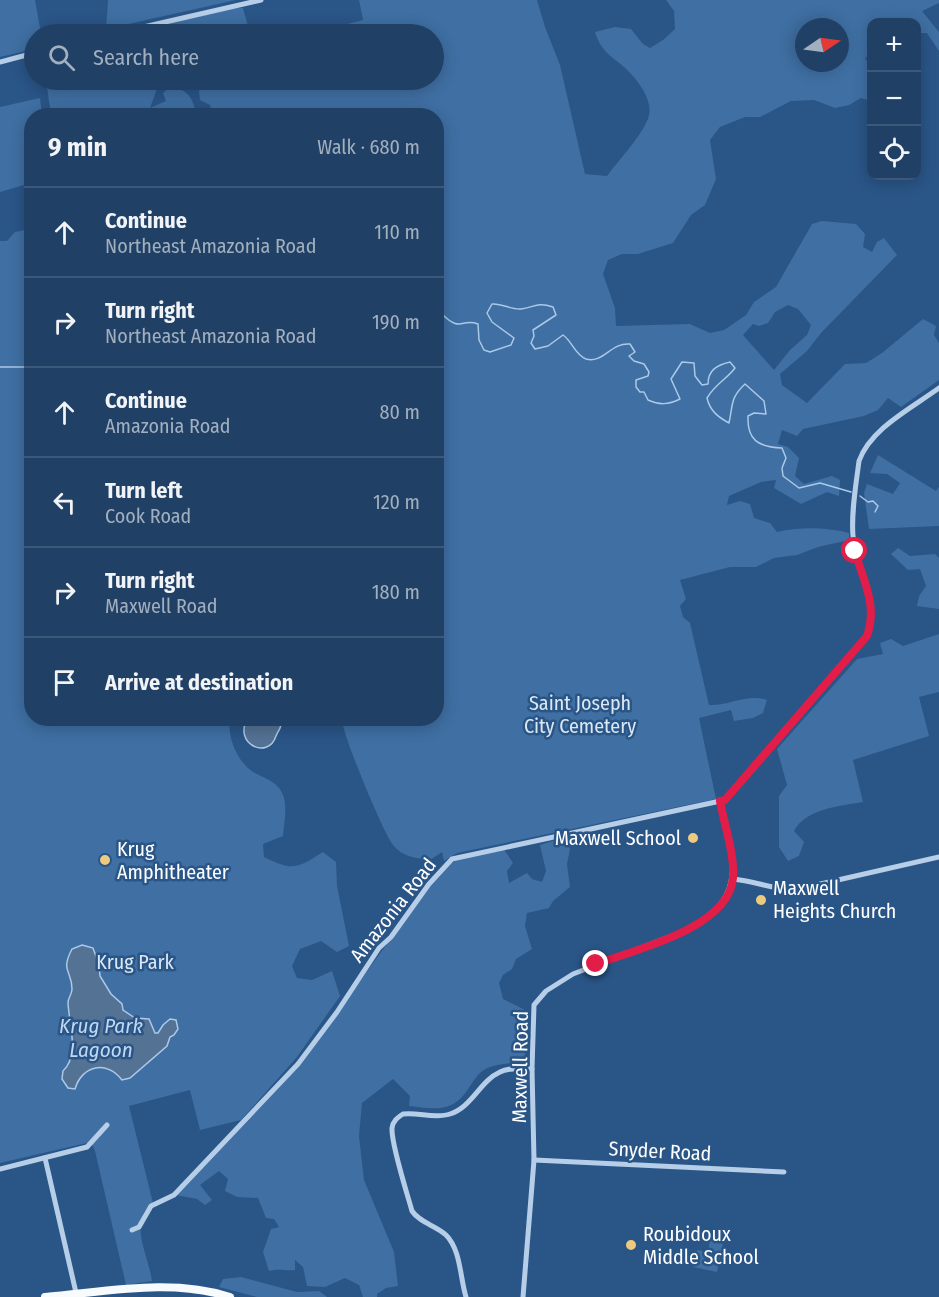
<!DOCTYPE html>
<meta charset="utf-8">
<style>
:root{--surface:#204065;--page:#2d4b6e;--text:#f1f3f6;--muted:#a2afbf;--line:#3d5979}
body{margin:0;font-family:"Fira Sans Condensed",sans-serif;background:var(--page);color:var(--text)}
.controls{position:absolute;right:18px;top:18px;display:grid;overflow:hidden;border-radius:12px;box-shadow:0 3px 15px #0003}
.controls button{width:54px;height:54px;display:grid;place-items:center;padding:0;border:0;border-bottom:2px solid var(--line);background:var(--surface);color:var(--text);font:30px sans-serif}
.compass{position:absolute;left:795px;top:18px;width:54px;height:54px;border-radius:50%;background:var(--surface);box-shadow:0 3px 15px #0003;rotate:77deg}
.stop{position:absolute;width:18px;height:18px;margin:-14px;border:4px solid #e11d48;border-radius:50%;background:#fff}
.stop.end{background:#e11d48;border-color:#fff;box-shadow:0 2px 6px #0008}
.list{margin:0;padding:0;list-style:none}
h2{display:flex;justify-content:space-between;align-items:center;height:78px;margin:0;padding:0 24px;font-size:26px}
h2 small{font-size:20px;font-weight:400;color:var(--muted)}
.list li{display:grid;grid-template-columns:39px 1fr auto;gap:18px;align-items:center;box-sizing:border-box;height:90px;padding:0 24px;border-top:2px solid var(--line)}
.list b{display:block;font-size:22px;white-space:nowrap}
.list p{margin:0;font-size:20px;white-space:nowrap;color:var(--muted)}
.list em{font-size:20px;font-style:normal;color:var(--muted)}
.icon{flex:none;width:33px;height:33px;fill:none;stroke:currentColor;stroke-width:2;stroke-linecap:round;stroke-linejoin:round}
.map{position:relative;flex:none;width:939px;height:1297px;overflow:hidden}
.search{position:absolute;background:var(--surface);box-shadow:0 3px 15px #0003;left:24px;top:24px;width:420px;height:66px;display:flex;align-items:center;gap:15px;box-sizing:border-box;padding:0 21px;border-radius:33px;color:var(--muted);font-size:22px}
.panel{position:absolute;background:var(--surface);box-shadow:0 3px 15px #0003;left:24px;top:108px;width:420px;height:618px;border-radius:24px}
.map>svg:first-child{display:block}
</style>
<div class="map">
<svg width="939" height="1297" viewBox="0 0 939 1297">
<rect width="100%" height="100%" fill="#2a5587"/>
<g fill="#3f6fa3" fill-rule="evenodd">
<path d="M0 0H35L40 28 38 34H34V49L0 57Z"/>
<path d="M108 0H236L106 29Z"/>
<path d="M359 0H537L545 27 560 65 585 174 607 176C618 161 646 131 649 115 653 98 635 77 624 67 610 55 601 51 595 32L615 27 631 29 643 44 650 48 663 40 675 29 674 11 666 0H939V3L922 11 939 32V51L927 33H917L916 22H872L871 55 865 58 871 68V101L861 98 849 105 835 108 814 100 791 101 760 117H745L720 127 710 140 716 179 705 205 691 215 673 243 638 254H622L608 260 603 274 615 308 616 326 690 324 710 333 724 330 746 315 754 302 776 287 812 224 822 221 856 224 865 234 863 247 872 252 877 242 884 238 897 255 821 333 807 351 780 374 782 385 807 403 845 364 866 363 882 353 923 319 936 326 934 335 939 343V380L901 407 888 398 878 410 864 416 803 429 797 436 782 430 778 444 788 447 799 458 795 476 804 484 832 476 840 480 839 496 827 492 801 504 774 488 776 480 761 482 729 496 727 505 740 501 750 504 754 518 770 523 777 532C799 527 826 527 849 533V540L818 547 797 555 774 558 756 567H730L680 580 686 599 680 606 683 617 690 623 709 705C728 706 748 693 767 700L763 713 753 718 734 721 731 710 699 718 716 799 457 853 444 861 442 852 430 860C415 858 403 857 393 845 383 832 342 734 342 719L436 718V116L213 115 210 105 200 100 199 91 206 82V80H434V34H308L363 20ZM804 27H840V63H804ZM788 305 798 309 811 325 807 335 790 350 774 370 743 335 753 324 759 326 768 323 775 312Z"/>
<path d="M236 8H243L250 34H120Z"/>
<path d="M46 80H164L159 83 150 108 166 101 163 93 171 86C185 90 191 94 195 109L176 112 169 115H51Z"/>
<path d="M40 98 42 115 32 116 31 183 0 192V107Z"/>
<path d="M31 229 32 718 230 719C227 737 237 761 253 772 265 779 280 782 284 798 287 810 284 824 283 836L263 844 264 857C293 871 296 869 323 852L336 862 337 886 349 946 337 952 321 941 300 949 292 966 297 978 312 980 332 971 340 996 297 1057 241 1120 200 1130 190 1090 129 1106 153 1203C127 1221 149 1256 152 1281L126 1285 95 1151 91 1142 0 1163V241H7L15 232Z"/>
<path d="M878 455 936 491 939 487V526L869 529 864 493 867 484 893 494 900 483 887 474 870 473Z"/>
<path d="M898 548 910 556 935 554 939 558V609L917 606 919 596 926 586 920 569 908 570 891 554Z"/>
<path d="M939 634V692L919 697 929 736 853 760 863 802C839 806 806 809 794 831L804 842 799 856 788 861 779 847V796L787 785 777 749 857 659 883 654 880 643 891 639 903 646Z"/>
<path d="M565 837 570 849 567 864 570 887 553 901 549 908 527 913 525 926 532 949 516 959 512 969 503 975 499 983 503 999 527 1011 525 1056 520 1062C508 1064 489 1064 480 1073 473 1080 469 1089 463 1096 448 1113 429 1108 409 1106L410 1096 393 1079 362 1103 359 1136 364 1180 394 1252 398 1286 386 1288 377 1294V1297H363L359 1285 345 1278 325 1287 307 1286 303 1267 295 1260V1270C285 1271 279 1268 269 1271L263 1252 271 1229 279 1227 274 1219 266 1218 258 1198 237 1197 225 1191 228 1179 219 1171 200 1185 212 1200 205 1205 197 1199 176 1195 300 1063 427 889 452 862 463 858 503 848 513 863 507 871 509 883 527 873 532 879 542 882 546 871 540 845Z"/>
<path d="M711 1235 724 1238 717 1272 693 1267 697 1250 708 1252Z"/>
<path d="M241 1277 297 1292 319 1291 327 1297H257L219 1287 223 1279Z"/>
</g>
<g fill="#547294" stroke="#abc9e8" stroke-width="1.5">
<path d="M248 718 279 719C283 727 279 729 276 736 268 761 232 743 248 718Z"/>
<path d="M82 945 93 948 99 965 100 976 111 994 122 1004 123 1010 135 1018 149 1019 155 1033H158L163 1025 170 1019 176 1020 178 1029 174 1035 170 1037 167 1046 130 1078 122 1080C107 1060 82 1065 75 1089L68 1088 62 1079 63 1071C80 1055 69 1024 68 1003 68 997 72 995 72 989 72 970 60 972 72 949Z"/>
</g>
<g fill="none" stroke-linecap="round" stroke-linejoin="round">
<g stroke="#abc9e8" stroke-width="1.5">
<path d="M436 314H442C461 333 461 318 478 324L479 340 484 350 490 352 511 345 514 338 492 322 487 313 492 304C502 303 511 310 521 309 535 307 537 302 553 307L556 315 533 330 534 336 531 343 535 349 548 346 563 335C572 341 575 355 586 359 603 364 611 342 630 344L635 352 629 356 634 361 644 364 649 372 648 376 636 380V387L640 392H644L648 400C659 405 668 405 680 399L671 379 682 362 694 363 695 376 702 385 708 384C708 370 717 365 730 362L735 368C726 380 716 383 707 398 710 411 718 417 729 423 733 405 730 398 745 384L764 401 766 414 754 413 748 416C747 440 758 447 782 448L786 458 782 468 783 476 799 488 820 483 851 492"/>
<path d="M0 367H32"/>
<path d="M860 496 868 502 873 501 878 506 875 512"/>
</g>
<g stroke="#b6cee8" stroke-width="5">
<path d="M113 34 261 0"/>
<path d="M0 62 34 53"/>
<path d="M733 879C754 881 772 889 794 890L939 857"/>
<path d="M45 1158 77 1297"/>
<path d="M534 1160 784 1172"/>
<path d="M0 1169 87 1147 107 1125"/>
<path d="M132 1230 139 1227 151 1206 174 1195 298 1064 337 1012 379 948 391 937 429 884 452 859 725 800 867 636C880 597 857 574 853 536 851 512 856 485 859 461 871 428 912 408 939 388"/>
<path d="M466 1297C460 1278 461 1250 446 1235 435 1225 420 1223 412 1211 407 1193 391 1144 392 1128 393 1121 397 1118 403 1114 418 1112 435 1119 450 1114 472 1107 480 1081 500 1072 509 1067 522 1069 532 1069"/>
<path d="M523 1297 534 1160 532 1069 534 1005 546 991 573 974 687 930C751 896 732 859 720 801"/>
</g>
<path stroke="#f8fbfe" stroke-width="8" d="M45 1297C106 1292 171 1278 230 1297"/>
</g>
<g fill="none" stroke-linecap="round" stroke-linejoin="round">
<path stroke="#e11d48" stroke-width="8" d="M596 964C635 950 729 928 733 878 735 855 724 824 720 801L725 800 867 636C878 604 863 581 855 551"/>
</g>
<g fill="#eeca7e" stroke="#2a5587" stroke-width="2">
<circle cx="693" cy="838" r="6"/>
<circle cx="105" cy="860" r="6"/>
<circle cx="761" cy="900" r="6"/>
<circle cx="631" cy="1245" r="6"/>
</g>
<g text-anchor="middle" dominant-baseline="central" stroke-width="5" stroke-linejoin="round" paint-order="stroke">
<g font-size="20" fill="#dae8f6" stroke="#2a5587">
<text x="580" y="703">Saint Joseph<tspan x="580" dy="23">City Cemetery</tspan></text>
<text x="135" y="962">Krug Park</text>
</g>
<g font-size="20" fill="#fff" stroke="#2a5587" text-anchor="start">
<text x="681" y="838" text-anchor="end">Maxwell School</text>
<text x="117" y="849">Krug<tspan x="117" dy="23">Amphitheater</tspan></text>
<text x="773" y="888">Maxwell<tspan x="773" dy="23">Heights Church</tspan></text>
<text x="643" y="1234">Roubidoux<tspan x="643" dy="23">Middle School</tspan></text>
</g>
<g font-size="20" fill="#fff" stroke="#2a5587">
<text transform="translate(393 910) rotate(-52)">Amazonia Road</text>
<text transform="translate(520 1067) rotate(-89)">Maxwell Road</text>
<text transform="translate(660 1151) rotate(3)">Snyder Road</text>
</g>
<g font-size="21" font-style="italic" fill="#c2d8ef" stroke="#2a5587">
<text x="101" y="1026">Krug Park<tspan x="101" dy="24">Lagoon</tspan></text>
</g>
</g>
</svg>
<div class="controls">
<button>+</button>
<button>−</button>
<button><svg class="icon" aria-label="locate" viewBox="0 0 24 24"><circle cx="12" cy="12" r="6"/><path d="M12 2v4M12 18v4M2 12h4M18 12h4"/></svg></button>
</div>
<svg class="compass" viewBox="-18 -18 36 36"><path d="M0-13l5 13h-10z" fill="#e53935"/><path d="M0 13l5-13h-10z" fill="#a2afbf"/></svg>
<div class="stop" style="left:855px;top:551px"></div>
<div class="stop end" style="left:596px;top:964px"></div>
<div class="search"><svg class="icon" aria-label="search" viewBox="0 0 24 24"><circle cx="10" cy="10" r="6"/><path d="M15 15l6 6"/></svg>Search here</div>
<section class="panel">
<h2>9 min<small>Walk · 680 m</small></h2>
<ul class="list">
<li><svg class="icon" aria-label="ahead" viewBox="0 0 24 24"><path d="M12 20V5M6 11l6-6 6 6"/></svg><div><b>Continue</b><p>Northeast Amazonia Road</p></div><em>110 m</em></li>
<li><svg class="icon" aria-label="right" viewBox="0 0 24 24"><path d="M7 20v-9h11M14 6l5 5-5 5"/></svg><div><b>Turn right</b><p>Northeast Amazonia Road</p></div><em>190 m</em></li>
<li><svg class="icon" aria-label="ahead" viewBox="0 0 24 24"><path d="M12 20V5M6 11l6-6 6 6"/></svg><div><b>Continue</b><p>Amazonia Road</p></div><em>80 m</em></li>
<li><svg class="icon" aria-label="left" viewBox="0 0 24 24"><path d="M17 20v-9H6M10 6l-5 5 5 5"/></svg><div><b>Turn left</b><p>Cook Road</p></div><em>120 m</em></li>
<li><svg class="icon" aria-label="right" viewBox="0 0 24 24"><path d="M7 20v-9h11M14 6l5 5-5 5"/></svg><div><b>Turn right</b><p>Maxwell Road</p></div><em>180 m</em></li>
<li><svg class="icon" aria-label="arrive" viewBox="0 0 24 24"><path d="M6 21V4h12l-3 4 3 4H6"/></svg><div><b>Arrive at destination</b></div></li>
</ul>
</section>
</div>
